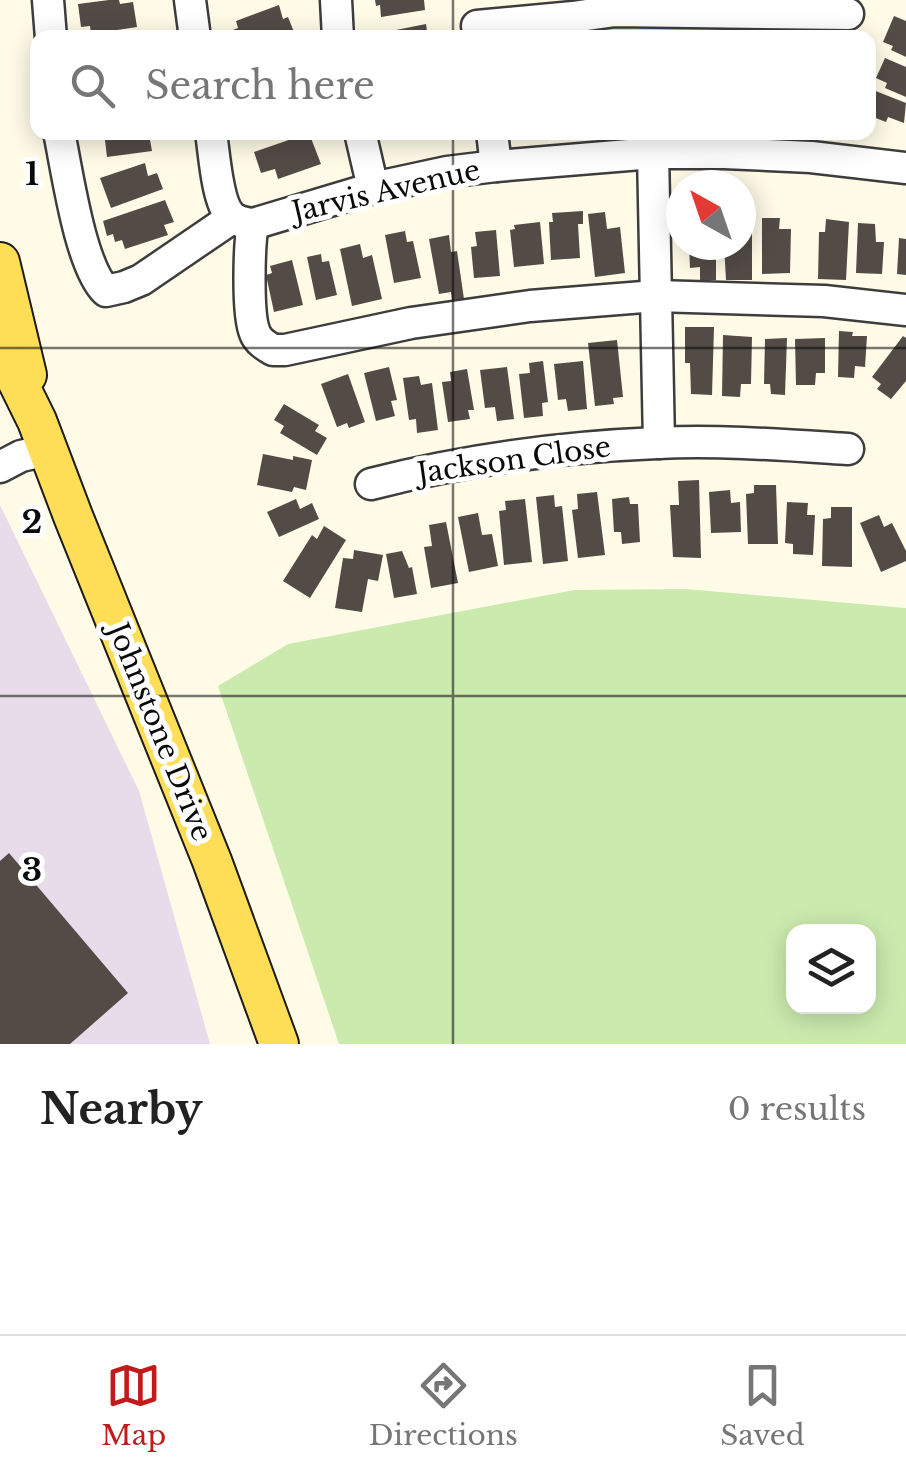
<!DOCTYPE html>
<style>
:root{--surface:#fff;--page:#f6f6f6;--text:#222;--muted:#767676;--line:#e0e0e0;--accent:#c21a1a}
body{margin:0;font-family:"Libre Baskerville",serif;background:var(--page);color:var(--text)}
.controls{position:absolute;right:30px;bottom:30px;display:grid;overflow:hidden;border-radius:20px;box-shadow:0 5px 25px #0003}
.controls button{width:90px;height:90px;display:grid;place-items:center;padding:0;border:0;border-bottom:2px solid var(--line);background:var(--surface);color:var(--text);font:50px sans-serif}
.compass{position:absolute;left:666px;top:170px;width:90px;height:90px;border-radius:50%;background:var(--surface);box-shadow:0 5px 25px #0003;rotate:320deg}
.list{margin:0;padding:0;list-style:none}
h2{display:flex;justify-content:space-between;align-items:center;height:130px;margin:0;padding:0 40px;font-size:42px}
h2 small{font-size:32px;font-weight:400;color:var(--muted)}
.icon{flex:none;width:55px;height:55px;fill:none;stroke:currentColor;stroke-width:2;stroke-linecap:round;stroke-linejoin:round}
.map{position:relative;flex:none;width:906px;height:1044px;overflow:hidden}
.search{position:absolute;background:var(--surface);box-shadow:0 5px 25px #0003;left:30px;right:30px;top:30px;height:110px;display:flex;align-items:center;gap:25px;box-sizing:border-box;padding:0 35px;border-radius:20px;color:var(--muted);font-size:38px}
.sheet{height:290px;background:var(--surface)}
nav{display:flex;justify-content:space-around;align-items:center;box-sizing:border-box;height:140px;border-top:2px solid var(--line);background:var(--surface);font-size:28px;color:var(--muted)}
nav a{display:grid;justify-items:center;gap:5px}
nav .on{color:var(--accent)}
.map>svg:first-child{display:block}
</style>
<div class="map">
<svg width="906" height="1044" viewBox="0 0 906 1044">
<rect width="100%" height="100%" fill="#fffbe7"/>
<path fill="#e9dcea" d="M0 505 139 791 210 1044H0Z"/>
<g fill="#cbebae" fill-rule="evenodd">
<path d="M647 22 822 34V38H500Z"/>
<path d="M685 589 906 608V1044H339L218 686 288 644 574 590ZM794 932H868V1006H794Z"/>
</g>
<g fill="#534b46">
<path d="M109 0H119L120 4 133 2 137 27 91 34 90 26 81 27 78 4Z"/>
<path d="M375 0H424L425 10 381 17 380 5 376 6Z"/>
<path d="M279 5 283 19 288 17 294 32 280 38H232L230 31 238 28 236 21Z"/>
<path d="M894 16 906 21V57L891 50 893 46 883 42Z"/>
<path d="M426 24 428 38H382L381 33Z"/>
<path d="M885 58 906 67V97L885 88 887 83 876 78Z"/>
<path d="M868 88 906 103 904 123 888 117 886 122 868 115Z"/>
<path d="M104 132H166L167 136 150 140 152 151 107 157Z"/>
<path d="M309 133 321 164 278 179 275 169 261 173 254 152Z"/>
<path d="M145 163 148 176 157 173 163 189 111 208 100 178Z"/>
<path d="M165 200 174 222 164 225 168 235 125 249 122 240 115 242 113 234 107 236 103 221Z"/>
<path d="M583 211V224H578L580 258 551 260 549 222H553L552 213Z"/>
<path d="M605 212 607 229 620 227 625 273 595 277 588 214Z"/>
<path d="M762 218H780L779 229H791L790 273 762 274Z"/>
<path d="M826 219 849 222 846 280 818 279 819 232H825Z"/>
<path d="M540 222 544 264 514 267 510 230 515 229 514 225Z"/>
<path d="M741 223H744L745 233H752V280H726L724 245H741Z"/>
<path d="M858 223 875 224 876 242H884L882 274 856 273Z"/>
<path d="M496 230 500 276 474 278 471 247 477 246 475 232Z"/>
<path d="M405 231 407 242 413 241 421 278 394 283 385 235Z"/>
<path d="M449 235 451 252 457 251 464 299 452 300 451 292 439 294 429 239Z"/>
<path d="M899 238 906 239V275L897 274Z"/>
<path d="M360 244 363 258 372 255 382 299 352 306 340 249Z"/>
<path d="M689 245H716V280L700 281V267L690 268Z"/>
<path d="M321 254 322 262 329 261 337 295 316 300 307 257Z"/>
<path d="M292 260 303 305 274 312 266 275 272 273 270 266Z"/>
<path d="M685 327H714L712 395 691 394 690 363H685Z"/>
<path d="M839 331 853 332 852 336H867L865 367 855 366 854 378 838 377Z"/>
<path d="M723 335 752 337 751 384H741L740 397 722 396Z"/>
<path d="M903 336 906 338V381L891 399 877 389 881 384 872 377Z"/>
<path d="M787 338 785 395 771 394 770 384H764L765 339Z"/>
<path d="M825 338V373H816L815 385H796L795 339Z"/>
<path d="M617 340 623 397 613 398 614 404 595 406 588 343Z"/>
<path d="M543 361 548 402 542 403 543 416 524 418 519 374 530 373 529 363Z"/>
<path d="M583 361 587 409 568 411 566 399 558 400 554 364Z"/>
<path d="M389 367 397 400 391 401 395 416 376 421 364 373Z"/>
<path d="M507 367 514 419 497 421 495 407 485 408 480 370Z"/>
<path d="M467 369 474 410H468L470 419 448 422 442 382 451 381 450 372Z"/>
<path d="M348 374 365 422 349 428 347 423 337 427 321 384Z"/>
<path d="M419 376 421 385 432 383 438 430 417 433 416 419 409 420 403 378Z"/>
<path d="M284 404 319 425 315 431 327 438 317 455 280 433 284 426 274 420Z"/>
<path d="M263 454 293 460V456L312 460 306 490 294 487 292 492 257 485Z"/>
<path d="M699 480 701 558 673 557 670 505H679L678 481Z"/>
<path d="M754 485H776L778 544H748L746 494 754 493Z"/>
<path d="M730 490 731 503 740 502 741 532 711 533 709 492Z"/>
<path d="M597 492 605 555 578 558 572 510 578 509 577 494Z"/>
<path d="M554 495 555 507 562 506 568 561 543 564 536 497Z"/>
<path d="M629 497 630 504H638L640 542 622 544 621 532H614L612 499Z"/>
<path d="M296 499 300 509 312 503 319 519 279 537 267 512Z"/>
<path d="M525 499 532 562 504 565 499 511 506 510 505 501Z"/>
<path d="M787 502 808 503 807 515H815L813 555 793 554V544L785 543Z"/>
<path d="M831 507H852V567L822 566 823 519 831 518Z"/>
<path d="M478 513 482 535 492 534 498 566 469 572 458 517Z"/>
<path d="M879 515 884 527 892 523 906 551V561L881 572 860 523Z"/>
<path d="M446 522 458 583 431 588 424 547 432 546 429 525Z"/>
<path d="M324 526 346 540 310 598 283 581 312 535 317 539Z"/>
<path d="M354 550 383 555 378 581 368 579 362 612 335 608 343 558 353 559Z"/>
<path d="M402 551 409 568 412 567 417 594 394 598 386 554Z"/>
<path d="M9 853 128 993 70 1044H0V861Z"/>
</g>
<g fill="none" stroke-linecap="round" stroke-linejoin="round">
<defs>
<g id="minor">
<path d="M48 0 51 38"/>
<path d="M190 0 195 38"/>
<path d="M336 0 338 38"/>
<path d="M477 26 573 17 615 11 848 14"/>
<path d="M59 132C67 170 80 266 106 291L124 287 141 280 232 218"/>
<path d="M211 132C214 152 217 201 230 215 235 221 245 223 253 224L373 188 447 172 496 166 653 153H724L811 157 906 168"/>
<path d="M360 132 373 188"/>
<path d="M492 132 496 166"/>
<path d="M653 153 659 443"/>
<path d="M253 224C249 244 247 315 255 333 258 341 266 346 273 350H285L411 323 530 306 656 296 824 301 906 310"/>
<path d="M0 467 21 456 48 450"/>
<path d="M371 484C464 460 561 447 657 443 720 440 785 445 848 449"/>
</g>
<g id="major">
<path d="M0 262 27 375"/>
<path d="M0 346 37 421 73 516 212 861 279 1044"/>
</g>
</defs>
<use href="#minor" stroke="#3d3d3d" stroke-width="35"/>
<use href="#major" stroke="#1b1b1b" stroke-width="42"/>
<use href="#minor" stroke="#fff" stroke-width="30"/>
<use href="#major" stroke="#ffde57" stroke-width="38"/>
</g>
<path fill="none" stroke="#0a0a0a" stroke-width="2.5" stroke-opacity="0.55" d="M453 0V38M453 132V1044M0 348H906M0 696H906"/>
<g text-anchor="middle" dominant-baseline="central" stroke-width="10" stroke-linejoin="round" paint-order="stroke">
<g font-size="28" fill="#0a0a0a" stroke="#fff">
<text transform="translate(386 191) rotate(-13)">Jarvis Avenue</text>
<text transform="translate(514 460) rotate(-8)">Jackson Close</text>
<text transform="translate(160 732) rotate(68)">Johnstone Drive</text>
</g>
</g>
<g font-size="32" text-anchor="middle" font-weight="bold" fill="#0a0a0a" stroke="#fff" stroke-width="10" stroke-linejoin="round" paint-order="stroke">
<text x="32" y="185">1</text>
<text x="32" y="533">2</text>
<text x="32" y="881">3</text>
</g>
</svg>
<div class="controls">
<button><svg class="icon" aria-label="layers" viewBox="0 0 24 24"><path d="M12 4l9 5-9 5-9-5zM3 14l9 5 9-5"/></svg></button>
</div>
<svg class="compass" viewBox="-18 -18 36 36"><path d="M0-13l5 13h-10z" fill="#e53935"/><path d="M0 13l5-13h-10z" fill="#767676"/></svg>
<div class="search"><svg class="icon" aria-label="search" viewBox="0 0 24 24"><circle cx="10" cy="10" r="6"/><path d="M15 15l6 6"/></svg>Search here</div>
</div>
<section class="sheet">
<h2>Nearby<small>0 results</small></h2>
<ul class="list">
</ul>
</section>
<nav>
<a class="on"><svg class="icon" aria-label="map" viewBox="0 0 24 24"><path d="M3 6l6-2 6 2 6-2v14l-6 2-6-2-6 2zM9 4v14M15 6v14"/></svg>Map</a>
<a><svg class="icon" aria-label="directions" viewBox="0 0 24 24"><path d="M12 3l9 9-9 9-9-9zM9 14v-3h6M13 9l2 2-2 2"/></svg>Directions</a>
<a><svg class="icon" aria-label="saved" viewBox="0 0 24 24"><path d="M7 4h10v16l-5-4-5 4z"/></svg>Saved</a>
</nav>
